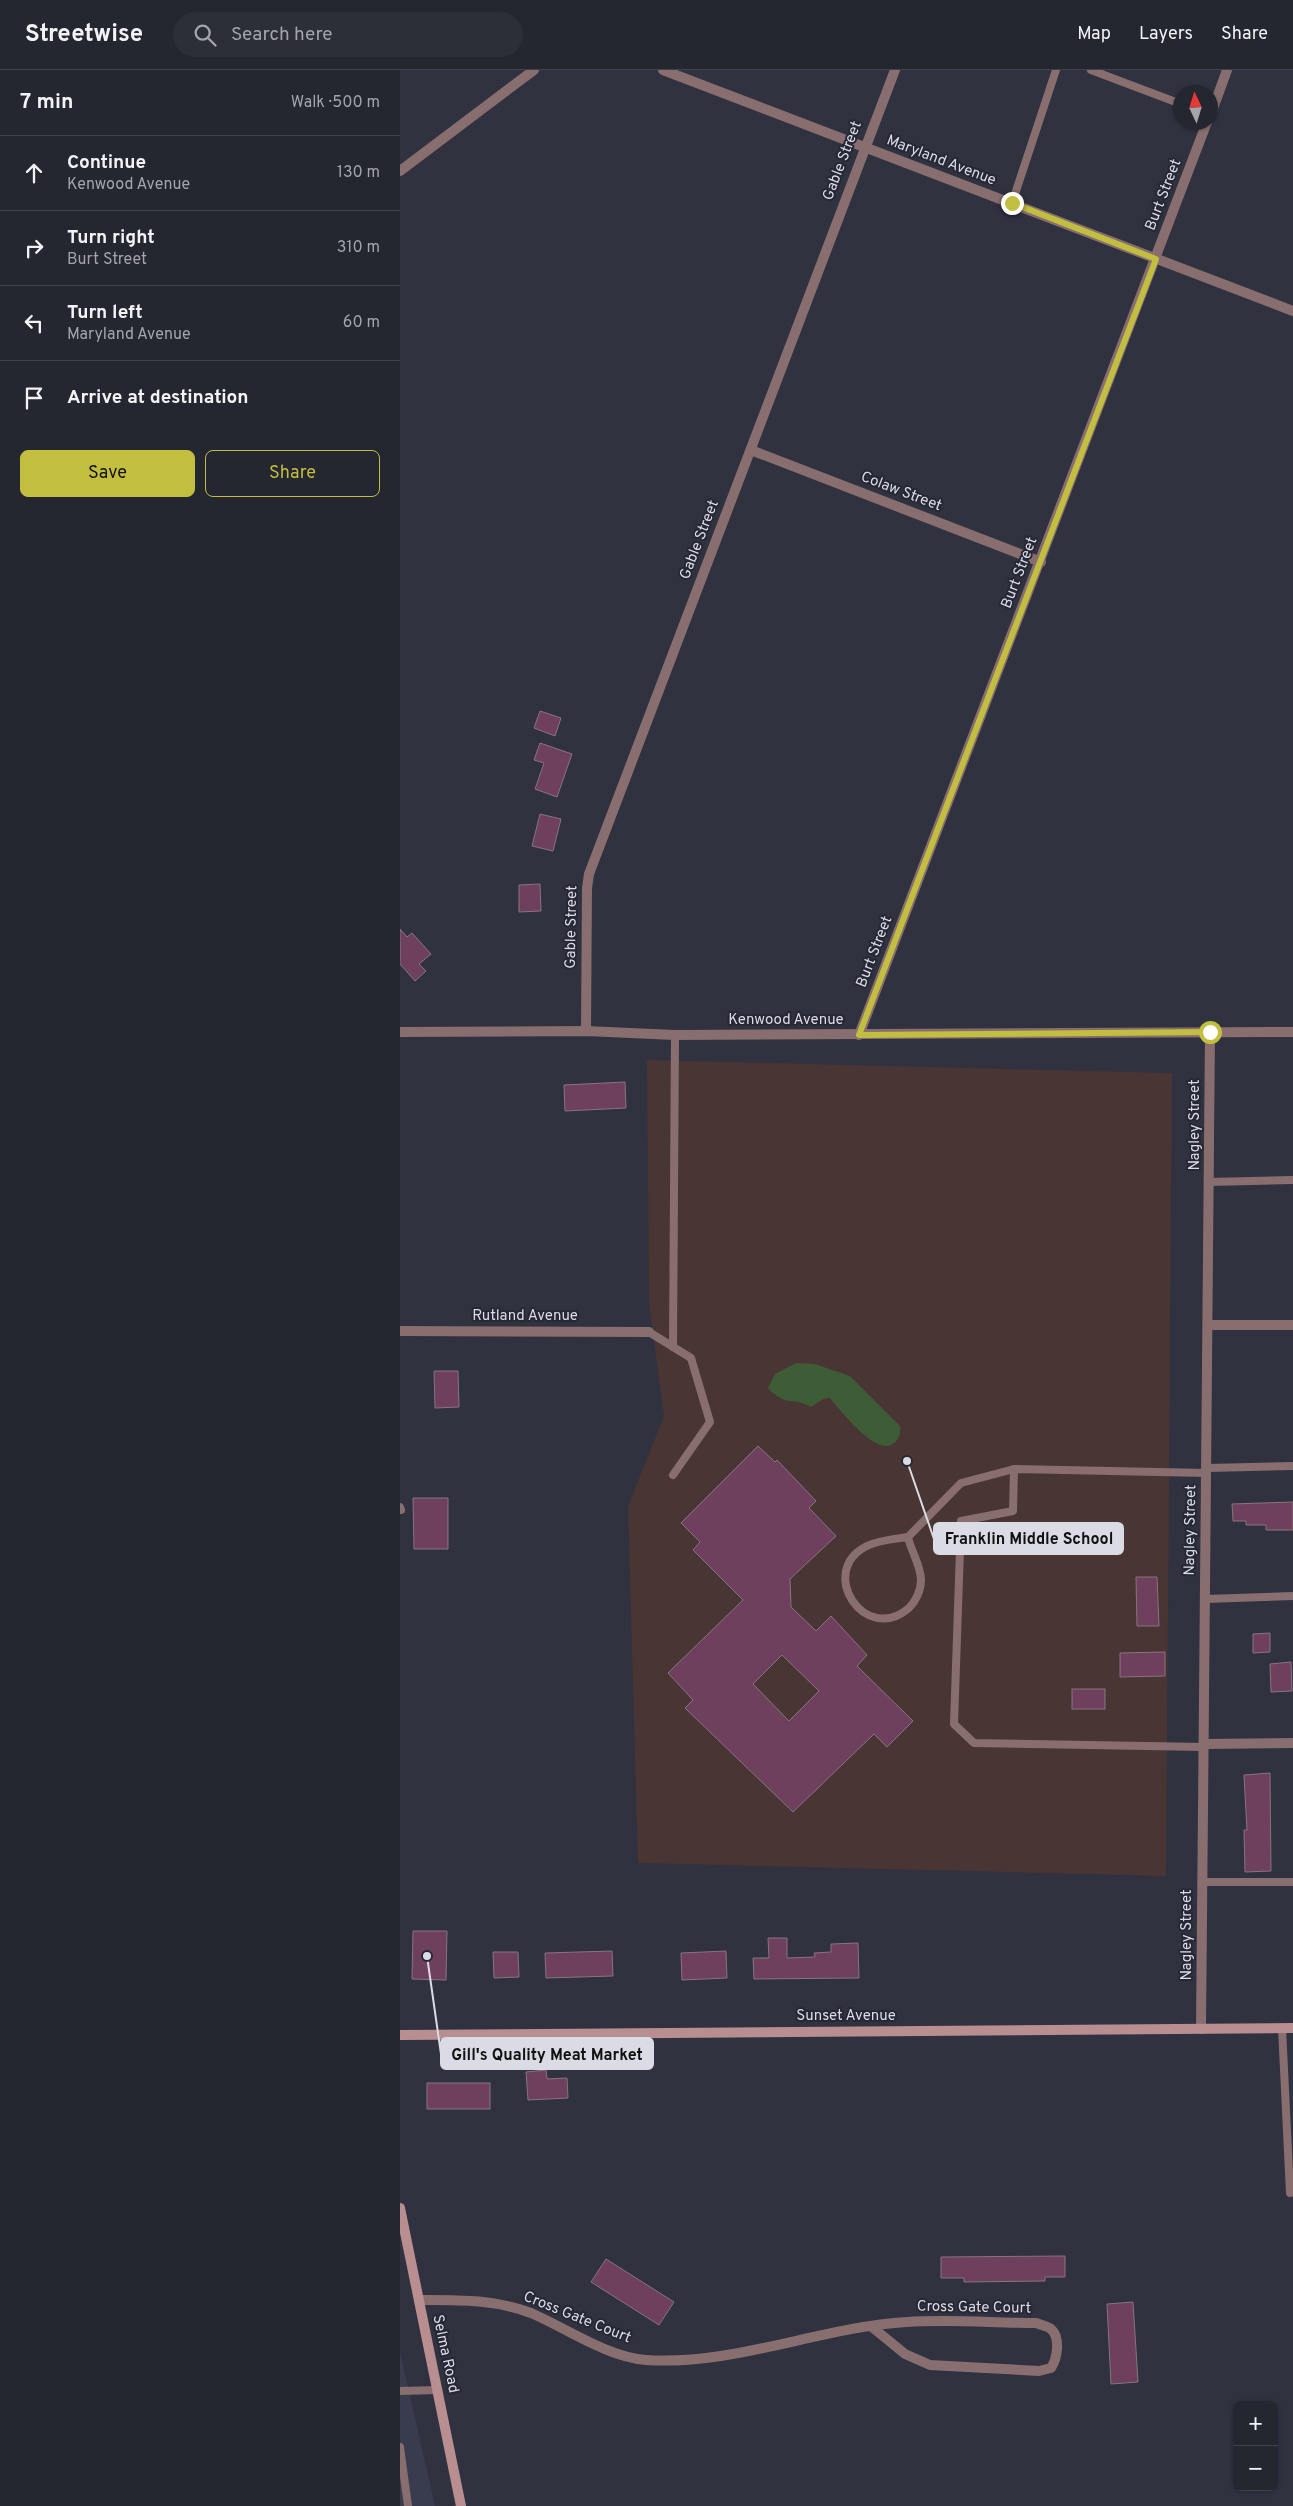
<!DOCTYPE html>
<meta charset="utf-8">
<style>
:root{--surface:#242630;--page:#2c2e38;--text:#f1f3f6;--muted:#a3a5ab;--line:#41434c;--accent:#c1be40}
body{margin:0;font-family:Overpass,sans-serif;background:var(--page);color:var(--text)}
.controls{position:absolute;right:15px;bottom:15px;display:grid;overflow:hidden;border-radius:8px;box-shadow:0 1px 4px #0004}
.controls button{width:45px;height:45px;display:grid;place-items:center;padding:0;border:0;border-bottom:1px solid var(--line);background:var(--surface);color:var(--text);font:25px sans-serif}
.compass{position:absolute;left:773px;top:15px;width:45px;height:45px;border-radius:50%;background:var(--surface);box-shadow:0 1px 4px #0004;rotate:356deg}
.stop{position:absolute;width:15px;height:15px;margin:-11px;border:4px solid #c1be40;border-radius:50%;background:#fff}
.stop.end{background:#c1be40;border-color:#fff;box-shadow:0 1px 5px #0008}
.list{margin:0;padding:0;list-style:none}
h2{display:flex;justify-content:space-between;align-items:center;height:65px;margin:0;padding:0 20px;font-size:21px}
h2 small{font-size:16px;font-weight:400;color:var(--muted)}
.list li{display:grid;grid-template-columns:32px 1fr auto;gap:15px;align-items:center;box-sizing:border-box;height:75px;padding:0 20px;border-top:1px solid var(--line)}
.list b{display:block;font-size:19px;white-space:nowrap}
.list p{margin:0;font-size:16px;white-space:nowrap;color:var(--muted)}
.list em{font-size:16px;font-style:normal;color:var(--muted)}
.actions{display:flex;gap:10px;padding:15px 20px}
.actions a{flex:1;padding:11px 0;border:1px solid var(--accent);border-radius:8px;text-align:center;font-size:18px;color:var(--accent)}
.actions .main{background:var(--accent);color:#111}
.icon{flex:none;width:28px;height:28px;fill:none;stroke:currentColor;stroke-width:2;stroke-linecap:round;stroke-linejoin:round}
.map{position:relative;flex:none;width:893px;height:2436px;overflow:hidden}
header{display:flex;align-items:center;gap:30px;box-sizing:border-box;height:70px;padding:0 25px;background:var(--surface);border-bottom:1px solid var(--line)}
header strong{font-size:24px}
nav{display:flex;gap:28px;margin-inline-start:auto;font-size:18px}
.search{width:350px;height:45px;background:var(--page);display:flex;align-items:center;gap:12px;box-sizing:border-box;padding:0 18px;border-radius:28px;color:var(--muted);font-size:19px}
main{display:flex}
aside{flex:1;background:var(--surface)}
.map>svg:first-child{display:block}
</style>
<header>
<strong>Streetwise</strong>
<div class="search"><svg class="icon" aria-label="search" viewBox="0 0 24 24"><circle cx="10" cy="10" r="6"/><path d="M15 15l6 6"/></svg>Search here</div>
<nav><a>Map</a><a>Layers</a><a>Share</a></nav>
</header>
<main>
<aside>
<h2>7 min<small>Walk · 500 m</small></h2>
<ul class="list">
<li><svg class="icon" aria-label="ahead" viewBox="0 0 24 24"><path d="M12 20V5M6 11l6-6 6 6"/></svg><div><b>Continue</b><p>Kenwood Avenue</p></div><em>130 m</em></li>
<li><svg class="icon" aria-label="right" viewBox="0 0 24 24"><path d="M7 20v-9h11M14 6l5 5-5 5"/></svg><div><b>Turn right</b><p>Burt Street</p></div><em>310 m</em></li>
<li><svg class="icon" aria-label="left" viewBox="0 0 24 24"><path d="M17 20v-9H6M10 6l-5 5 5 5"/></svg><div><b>Turn left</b><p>Maryland Avenue</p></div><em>60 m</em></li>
<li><svg class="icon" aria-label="arrive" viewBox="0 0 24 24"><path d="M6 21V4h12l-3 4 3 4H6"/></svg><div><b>Arrive at destination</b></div></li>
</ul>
<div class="actions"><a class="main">Save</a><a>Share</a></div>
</aside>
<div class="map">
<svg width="893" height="2436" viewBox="0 0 893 2436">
<rect width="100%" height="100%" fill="#303240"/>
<path fill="#393b4f" d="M0 2282 35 2436H0Z"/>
<path fill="#493533" d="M247 990 772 1003 766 1806 238 1793 228 1436 264 1346 249 1232Z"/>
<path fill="#3e5d37" d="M396 1293 415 1294 450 1306 500 1356C501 1363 499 1369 494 1373 477 1388 441 1341 430 1328L423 1329 411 1337C393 1326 387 1338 368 1318L375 1304Z"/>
<g fill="#6f405d" stroke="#86757f" fill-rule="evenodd">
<path d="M140 641 161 648 155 666 134 658Z"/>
<path d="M140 673 172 684 157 727 135 719 144 693 134 690Z"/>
<path d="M140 744 161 749 153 781 132 776Z"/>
<path d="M140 814 141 841 119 842V815Z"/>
<path d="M0 859 7 867 12 863 31 884 19 894 26 901 15 911 0 894Z"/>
<path d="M225 1012 226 1038 165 1041 164 1015Z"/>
<path d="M34 1301H58L59 1337 35 1338Z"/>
<path d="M358 1376 375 1392 377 1390 416 1431 409 1438 436 1466 390 1509 391 1537 416 1561 431 1546 467 1585 457 1596 513 1651 487 1677 474 1664 393 1742 285 1638 293 1630 268 1603 343 1530 293 1480 300 1472 281 1453ZM382 1585 419 1621 389 1651 353 1614Z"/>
<path d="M13 1428H48V1479H14Z"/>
<path d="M893 1432V1460H866V1455H846V1451H833L832 1434Z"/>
<path d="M736 1507H757L759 1556H737Z"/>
<path d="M870 1563V1582L853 1583V1564Z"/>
<path d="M765 1582V1606L720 1607V1583Z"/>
<path d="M891 1592 892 1621 871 1622 870 1594Z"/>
<rect x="672" y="1619" width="33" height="20"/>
<path d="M870 1703 871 1801 845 1802 844 1760H847L844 1705Z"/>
<path d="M13 1861H47L46 1910 12 1909Z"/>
<path d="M368 1868H387V1888L415 1887 414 1883 431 1882V1874L458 1873 459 1908 354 1909 353 1888H369Z"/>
<path d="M212 1881 213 1906 146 1908 145 1883Z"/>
<path d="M326 1881 327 1908 282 1910 281 1883Z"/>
<path d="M93 1882H118L119 1907 94 1908Z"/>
<path d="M146 2000 147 2009 167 2008 168 2028 128 2030 126 2002Z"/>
<rect x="27" y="2013" width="63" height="26"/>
<path d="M665 2186V2207H645V2211L564 2212V2208H541V2187Z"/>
<path d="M206 2189 274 2232 259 2255 191 2212Z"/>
<path d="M733 2232 738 2312 711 2314 707 2234Z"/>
</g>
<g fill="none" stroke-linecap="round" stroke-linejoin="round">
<g stroke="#886e6f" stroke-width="8">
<path d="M691 0 781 34"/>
<path d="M612 133 656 0"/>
<path d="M809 1112 893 1110"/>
<path d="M249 1262 291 1288 310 1352 273 1405"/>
<path d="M273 1277 275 965"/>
<path d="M807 1398 893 1396"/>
<path d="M0 1437 1 1440"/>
<path d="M508 1467C511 1481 521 1496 521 1510 521 1520 516 1531 509 1538 465 1576 416 1501 467 1476 479 1470 495 1469 508 1467Z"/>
<path d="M508 1467 561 1413 614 1399"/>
<path d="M805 1529 893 1526"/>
<path d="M804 1677 574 1673 554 1654 561 1451 613 1441 614 1399 806 1403"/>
<path d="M802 1812H893"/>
<path d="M882 1958 890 2123"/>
<path d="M0 2321 38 2320"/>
<path d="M0 2377 8 2436"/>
</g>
<g stroke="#886e6f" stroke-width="10">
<path d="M263 0 893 241"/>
<path d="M811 44 827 0"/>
<path d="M0 101 134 0"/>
<path d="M351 380 641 492"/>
<path d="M186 961 187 818 189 804 495 0"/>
<path d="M0 962 186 961 275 965 893 962"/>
<path d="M459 965 807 52"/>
<path d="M808 1255H893"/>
<path d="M0 1261 249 1262"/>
<path d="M804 1674 893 1673"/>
<path d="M801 1959 810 962"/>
<path d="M19 2230C56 2230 95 2229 131 2243 166 2258 207 2287 246 2290 334 2296 420 2257 507 2252 550 2249 593 2253 636 2253 641 2255 647 2256 651 2259 661 2268 657 2289 651 2298L639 2301 530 2295 505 2284 472 2257"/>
</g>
<g stroke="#b88e90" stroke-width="10">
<path d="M0 1965 893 1958"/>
<path d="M0 2138 61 2436"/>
</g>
</g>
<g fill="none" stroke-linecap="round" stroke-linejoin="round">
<path stroke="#c1be40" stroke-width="6" d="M612 133 756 189 459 965 810 962"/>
</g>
<g text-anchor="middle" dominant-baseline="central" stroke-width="4" stroke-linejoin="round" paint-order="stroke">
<g font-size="15" fill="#dadbe4" stroke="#262835">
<text transform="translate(443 91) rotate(-69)">Gable Street</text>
<text transform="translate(541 91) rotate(21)">Maryland Avenue</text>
<text transform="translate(764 125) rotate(-69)">Burt Street</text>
<text transform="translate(501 422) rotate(21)">Colaw Street</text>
<text transform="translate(300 470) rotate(-69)">Gable Street</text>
<text transform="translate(620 503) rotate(-69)">Burt Street</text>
<text transform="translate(172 857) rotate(-89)">Gable Street</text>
<text transform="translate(475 882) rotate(-69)">Burt Street</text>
<text x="386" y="950">Kenwood Avenue</text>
<text transform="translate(795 1055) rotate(-90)">Nagley Street</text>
<text x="125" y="1246">Rutland Avenue</text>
<text transform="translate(791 1460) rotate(-89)">Nagley Street</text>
<text transform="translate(787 1865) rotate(-90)">Nagley Street</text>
<text x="446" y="1946">Sunset Avenue</text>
<text transform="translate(574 2238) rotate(1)">Cross Gate Court</text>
<text transform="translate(177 2248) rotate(22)">Cross Gate Court</text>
<text transform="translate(45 2284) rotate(78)">Selma Road</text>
</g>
</g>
<path fill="none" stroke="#dadbe4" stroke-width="2" d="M507 1391L534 1469M27 1886L41 1984"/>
<g fill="#dadbe4" stroke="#262835" stroke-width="2">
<circle cx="507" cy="1391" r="5"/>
<circle cx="27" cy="1886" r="5"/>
</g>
<g fill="#dadbe4" stroke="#dadbe4" stroke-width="2">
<rect x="534" y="1453" width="189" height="31" rx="5"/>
<rect x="41" y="1968" width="212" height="31" rx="5"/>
</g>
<g font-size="16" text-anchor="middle" font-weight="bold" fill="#111">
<text x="629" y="1474">Franklin Middle School</text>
<text x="147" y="1990">Gill's Quality Meat Market</text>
</g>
</svg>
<div class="controls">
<button>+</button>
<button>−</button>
</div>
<svg class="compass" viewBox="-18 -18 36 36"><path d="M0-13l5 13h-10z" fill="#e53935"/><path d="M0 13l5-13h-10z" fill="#a3a5ab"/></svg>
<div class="stop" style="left:810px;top:962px"></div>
<div class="stop end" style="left:612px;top:133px"></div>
</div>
</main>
